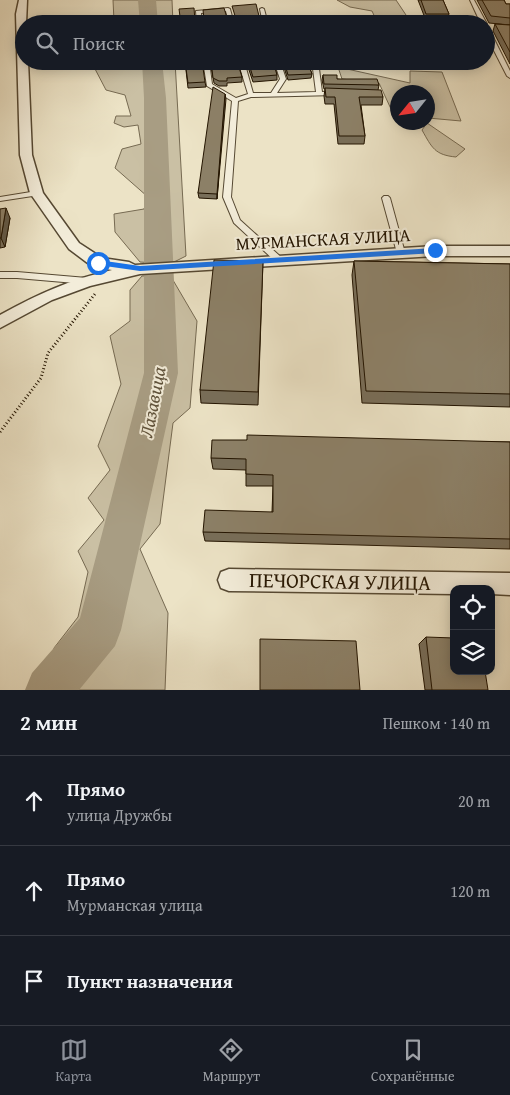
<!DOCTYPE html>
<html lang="ru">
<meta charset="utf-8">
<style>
:root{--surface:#171b24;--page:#20242c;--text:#f1f3f6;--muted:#9ea1a6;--line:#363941;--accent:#8c9099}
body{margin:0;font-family:"Gentium Book Plus",serif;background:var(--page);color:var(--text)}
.controls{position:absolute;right:15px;bottom:15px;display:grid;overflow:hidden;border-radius:10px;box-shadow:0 2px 12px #0003}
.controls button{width:45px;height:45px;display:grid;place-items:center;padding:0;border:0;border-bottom:1px solid var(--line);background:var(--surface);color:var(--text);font:25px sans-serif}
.compass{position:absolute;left:390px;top:85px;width:45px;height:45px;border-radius:50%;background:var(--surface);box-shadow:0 2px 12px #0003;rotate:240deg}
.stop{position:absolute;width:15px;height:15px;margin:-11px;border:4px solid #1a73e8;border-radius:50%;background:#fff}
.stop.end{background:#1a73e8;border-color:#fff;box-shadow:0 1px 5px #0008}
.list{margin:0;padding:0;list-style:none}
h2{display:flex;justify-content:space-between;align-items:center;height:65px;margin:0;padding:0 20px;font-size:21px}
h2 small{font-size:16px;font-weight:400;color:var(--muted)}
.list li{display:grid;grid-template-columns:32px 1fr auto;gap:15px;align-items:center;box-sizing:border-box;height:90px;padding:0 20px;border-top:1px solid var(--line)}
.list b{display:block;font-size:19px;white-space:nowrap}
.list p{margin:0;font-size:16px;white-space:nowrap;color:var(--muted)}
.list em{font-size:16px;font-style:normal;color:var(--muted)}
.icon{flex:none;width:28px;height:28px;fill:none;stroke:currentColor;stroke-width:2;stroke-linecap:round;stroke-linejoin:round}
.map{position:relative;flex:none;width:510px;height:690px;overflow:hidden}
.search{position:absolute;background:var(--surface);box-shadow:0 2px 12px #0003;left:15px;right:15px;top:15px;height:55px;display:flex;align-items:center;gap:12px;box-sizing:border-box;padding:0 18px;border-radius:28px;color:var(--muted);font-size:19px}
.sheet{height:335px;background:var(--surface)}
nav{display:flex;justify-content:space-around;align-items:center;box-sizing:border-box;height:70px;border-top:1px solid var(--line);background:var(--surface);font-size:14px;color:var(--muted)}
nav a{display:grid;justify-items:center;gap:2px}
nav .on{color:var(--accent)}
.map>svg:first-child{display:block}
</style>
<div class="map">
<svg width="510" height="690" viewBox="0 0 510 690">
<rect width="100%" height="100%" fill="#ece3c6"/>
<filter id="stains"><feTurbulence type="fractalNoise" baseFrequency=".004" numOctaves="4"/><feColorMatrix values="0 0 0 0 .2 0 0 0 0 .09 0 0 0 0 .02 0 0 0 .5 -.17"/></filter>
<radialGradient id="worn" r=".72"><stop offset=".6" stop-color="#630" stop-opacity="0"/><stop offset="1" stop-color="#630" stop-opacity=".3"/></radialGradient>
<g fill="#cac0a4" stroke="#766a52">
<path d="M113 0H172L173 24H105L114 21Z"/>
<path d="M337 0H396L412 24H378L372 11 350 7Z"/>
<path d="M106 61H175L186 256 170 264 140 262 115 232 114 214 144 209 148 197 115 168 122 149 141 144 138 125 124 127 114 123 116 116H131L125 95 106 90 94 67Z"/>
<path d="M338 67 410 83V71L442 72 461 121 428 118V92H398L397 109H391L379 83 342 79Z"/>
<path d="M427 123 465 149 456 157C435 155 432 148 422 130Z"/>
<path d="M170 275 197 321 190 408 173 423 160 524 140 549 168 613 165 690H42L53 675 54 648 78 617 88 572 78 551 104 520 88 498 110 470 98 446 121 384 110 336 130 321V290L142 276Z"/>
</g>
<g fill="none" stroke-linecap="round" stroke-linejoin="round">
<g fill="#a89d83" fill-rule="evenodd">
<path d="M138 0H156L158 24H140Z"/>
<path d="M142 61H162L166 98 178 373 121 630 115 646 79 690H25L32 673 80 618 144 373V98Z"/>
</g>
<defs>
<g id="service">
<path d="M470 0H474L487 24H481Z"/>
<path d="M228 8 230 9 234 24H229L226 11 201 13 202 24H197L196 11Z"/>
<path d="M262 8 264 9 268 24H263L260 9Z"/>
<path d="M425 20 468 22 470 24 423 23 422 22Z"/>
<path d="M486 28 489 29 510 71V78L507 76 486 35Z"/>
<path d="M203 61H209L212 84 236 98 248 94 238 61H244L253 93H271L280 79 274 61H280L286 79 277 93 316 92 312 61H318L322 92 336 91 339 93 336 95 251 97 238 101 231 197 240 220 282 258 283 260 282 262H276L234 223 223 197 232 101 207 86Z"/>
<path d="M37 191 41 193 39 195 0 201V197Z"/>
<path d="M384 196H388L390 198 405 253 404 255 401 256 397 253 382 198Z"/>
<path d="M0 272H17L87 278 91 281 87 284 17 278H0Z"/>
</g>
<g id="minor">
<path d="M19 0H27L26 24H24V61H28L32 155 43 193 79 243 102 258 129 262 135 265 435 246H510V256H435L140 274 90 286 52 300 0 328V315C38 294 69 280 112 270L93 267 69 249 30 193 20 155 16 14Z"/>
<path d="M229 569 510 573V595L491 594V589H454V594L229 591 221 588 218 580 221 572Z"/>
</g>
</defs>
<use href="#service" stroke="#554832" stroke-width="2"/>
<use href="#minor" stroke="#554832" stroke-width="3"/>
<path stroke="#231400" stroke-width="3" stroke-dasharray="1 2.5" stroke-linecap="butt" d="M0 432 41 378 48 353 95 294"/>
<use href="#service" fill="#f3edda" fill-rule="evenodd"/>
<use href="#minor" fill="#f3edda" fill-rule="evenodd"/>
</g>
<g fill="#786e59" stroke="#231400">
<path d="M418 0H443L449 14 447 19 425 18Z"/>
<path d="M477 0H504L506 4H510V25L489 23Z"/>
<path d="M495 24 510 25V64L493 31Z"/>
<path d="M185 61 205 82 206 87 188 88Z"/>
<path d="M210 61H237L242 77V82L227 83V86H219L214 83Z"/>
<path d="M246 61H273L277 75V80L253 82Z"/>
<path d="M282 61H307L312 74 311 78 288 80Z"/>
<path d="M323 75 337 79 379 85 378 90 383 97 382 105H361L365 136 364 144H338L334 104H325L324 96 325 89H324L322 80Z"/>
<path d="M225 94 217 199 199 198 198 193Z"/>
<path d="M0 209 10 218 5 247 0 248Z"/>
<path d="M263 261 258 405 201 403 200 390Z"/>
<path d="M354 261 510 264V407L362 403 352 275Z"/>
<path d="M247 440 510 442V549L205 541 203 532 272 512 273 486H246V470L213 469 211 458Z"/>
<path d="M426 637 488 690H425L419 644Z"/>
</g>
<g fill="#625a48" stroke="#231400">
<path d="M225 94 226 99 217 199V194Z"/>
<path d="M6 208 10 218 5 247 1 238Z"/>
</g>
<g fill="#8c8067" stroke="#231400">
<path d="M421 0H443L449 14H426Z"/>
<path d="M482 0H504L506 4H510V18L491 16Z"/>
<path d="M256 4 261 24H181L179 9 194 8 195 21H202L204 19 203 10 224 8 228 21H234L236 19 232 6Z"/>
<path d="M495 24 510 25V52Z"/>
<path d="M185 61H202L205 82 188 83Z"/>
<path d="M211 61H237L242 77 227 78V81H219L213 78Z"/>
<path d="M248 61H273L277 75 253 77Z"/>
<path d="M284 61H307L312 74 288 75Z"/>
<path d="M323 75H337V79H377L379 85 324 84Z"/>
<path d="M213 87 225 94 217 194 198 193Z"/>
<path d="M325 88 381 90 383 97H359L365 136H339L335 97H326Z"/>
<path d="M6 208 1 238H0V209Z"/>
<path d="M214 260 263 261 258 392 200 390Z"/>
<path d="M354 261 510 264V394L366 391Z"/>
<path d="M247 435 510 442V539L203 532 205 510 273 512V475L246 474V459L211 458 212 440H247Z"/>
<path d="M426 637 454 638V671H485L488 690H432Z"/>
<path d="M260 639 356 641 360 690H260Z"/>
</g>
<path fill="#1a73e8" d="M435 248 439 250 435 253 140 271 98 265 94 263 98 260 140 266Z"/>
<g text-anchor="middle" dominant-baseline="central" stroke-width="4" stroke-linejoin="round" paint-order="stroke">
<g font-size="18" fill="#231400" stroke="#f3edda">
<text transform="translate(323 239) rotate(-3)">МУРМАНСКАЯ УЛИЦА</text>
</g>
<g font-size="19" font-style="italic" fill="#5f523b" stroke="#f3edda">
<text transform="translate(152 402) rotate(-79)">Лазавица</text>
</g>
<g font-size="21" fill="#231400" stroke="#f3edda">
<text transform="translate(340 581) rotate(1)">ПЕЧОРСКАЯ УЛИЦА</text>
</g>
</g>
<rect width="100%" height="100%" filter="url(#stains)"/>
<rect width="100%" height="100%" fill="url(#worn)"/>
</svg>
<div class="controls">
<button><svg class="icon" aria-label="locate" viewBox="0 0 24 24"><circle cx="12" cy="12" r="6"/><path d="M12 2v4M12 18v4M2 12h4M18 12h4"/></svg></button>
<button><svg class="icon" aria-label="layers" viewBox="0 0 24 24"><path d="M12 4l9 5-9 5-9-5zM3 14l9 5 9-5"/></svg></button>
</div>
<svg class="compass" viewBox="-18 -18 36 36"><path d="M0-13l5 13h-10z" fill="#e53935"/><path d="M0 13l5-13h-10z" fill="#9ea1a6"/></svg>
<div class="stop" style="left:98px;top:263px"></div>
<div class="stop end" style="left:435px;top:250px"></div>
<div class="search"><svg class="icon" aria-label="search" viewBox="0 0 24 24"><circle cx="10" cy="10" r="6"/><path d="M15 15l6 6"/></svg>Поиск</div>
</div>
<section class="sheet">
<h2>2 мин<small>Пешком · 140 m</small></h2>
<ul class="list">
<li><svg class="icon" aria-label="ahead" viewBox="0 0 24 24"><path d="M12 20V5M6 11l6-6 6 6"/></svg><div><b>Прямо</b><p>улица Дружбы</p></div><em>20 m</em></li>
<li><svg class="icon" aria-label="ahead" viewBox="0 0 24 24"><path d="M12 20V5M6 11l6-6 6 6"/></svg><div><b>Прямо</b><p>Мурманская улица</p></div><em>120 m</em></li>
<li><svg class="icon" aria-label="arrive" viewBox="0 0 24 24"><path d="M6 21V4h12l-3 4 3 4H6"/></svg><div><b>Пункт назначения</b></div></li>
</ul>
</section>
<nav>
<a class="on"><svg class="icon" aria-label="map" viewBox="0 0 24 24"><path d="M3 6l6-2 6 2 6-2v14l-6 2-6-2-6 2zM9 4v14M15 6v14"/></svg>Карта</a>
<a><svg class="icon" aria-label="directions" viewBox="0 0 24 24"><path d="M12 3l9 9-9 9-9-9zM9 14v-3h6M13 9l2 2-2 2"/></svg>Маршрут</a>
<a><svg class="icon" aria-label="saved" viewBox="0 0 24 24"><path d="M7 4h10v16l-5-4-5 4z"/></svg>Сохранённые</a>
</nav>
